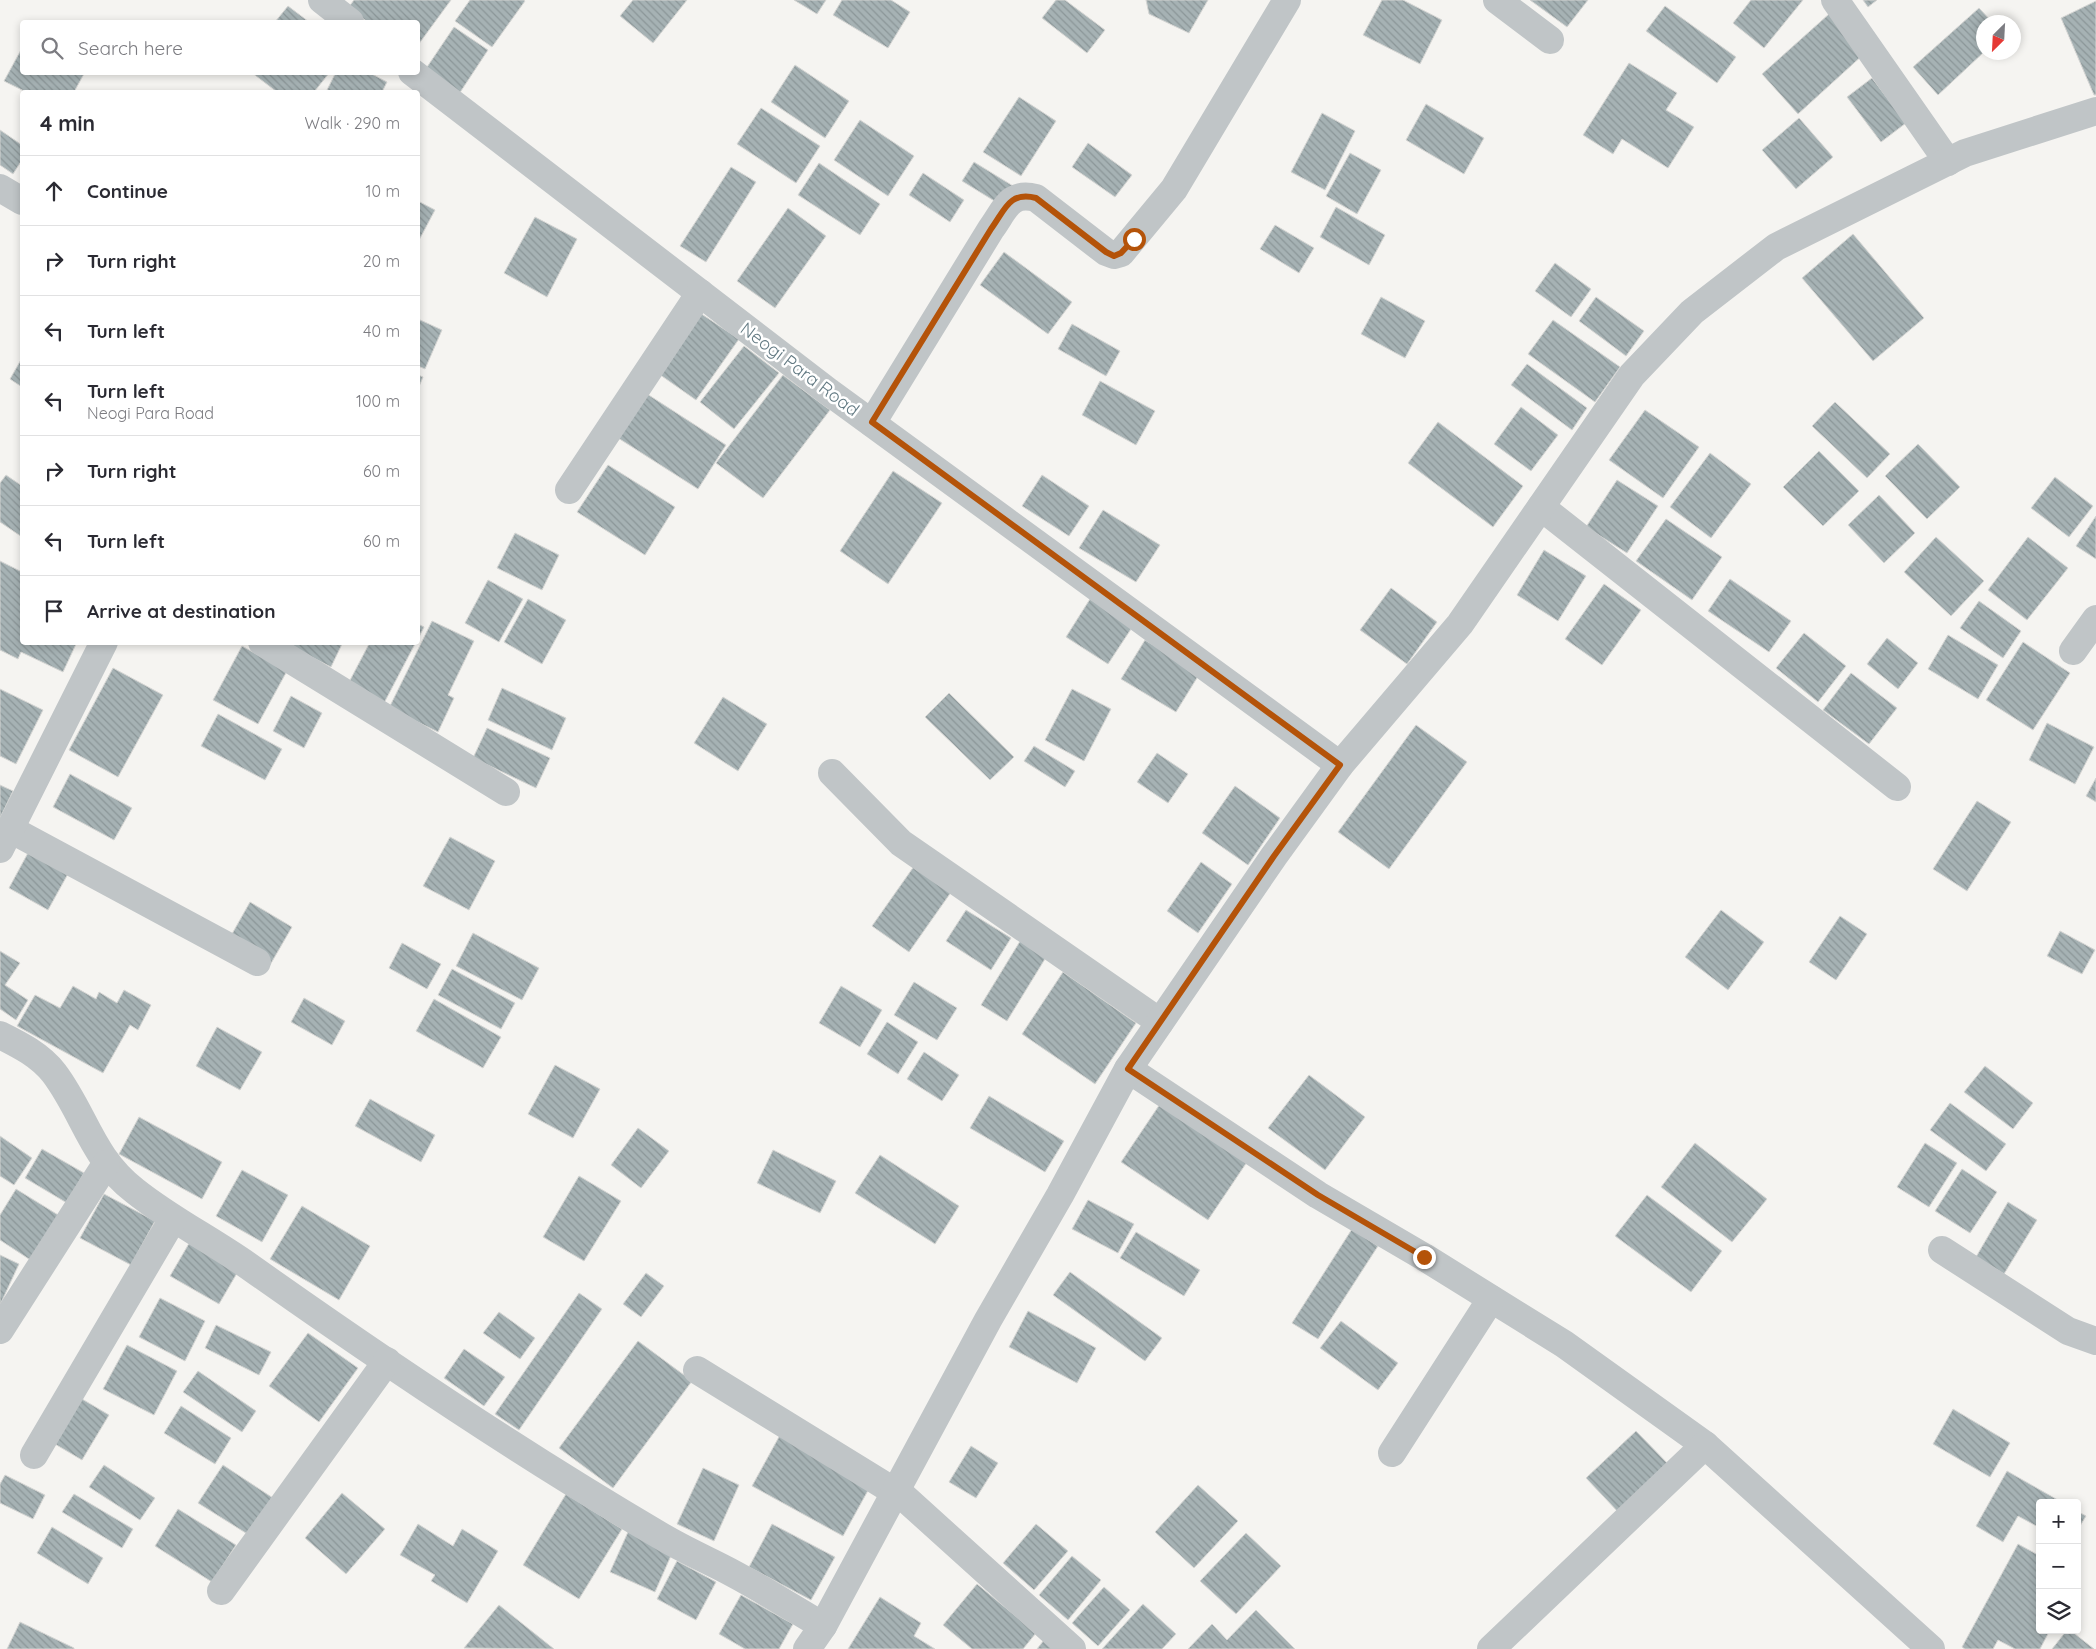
<!DOCTYPE html>
<meta charset="utf-8">
<style>
:root{--surface:#fff;--page:#f2f2f3;--text:#2b2b33;--muted:#7c7c81;--line:#e1e1e2}
body{margin:0;font-family:Quicksand,sans-serif;background:var(--page);color:var(--text)}
.controls{position:absolute;right:15px;bottom:15px;display:grid;overflow:hidden;border-radius:5px;box-shadow:0 2px 8px #0003}
.controls button{width:45px;height:45px;display:grid;place-items:center;padding:0;border:0;border-bottom:1px solid var(--line);background:var(--surface);color:var(--text);font:25px sans-serif}
.compass{position:absolute;left:1976px;top:15px;width:45px;height:45px;border-radius:50%;background:var(--surface);box-shadow:0 2px 8px #0003;rotate:204deg}
.stop{position:absolute;width:15px;height:15px;margin:-11px;border:4px solid #b45309;border-radius:50%;background:#fff}
.stop.end{background:#b45309;border-color:#fff;box-shadow:0 1px 5px #0008}
.list{margin:0;padding:0;list-style:none}
h2{display:flex;justify-content:space-between;align-items:center;height:65px;margin:0;padding:0 20px;font-size:21px}
h2 small{font-size:16px;font-weight:400;color:var(--muted)}
.list li{display:grid;grid-template-columns:32px 1fr auto;gap:15px;align-items:center;box-sizing:border-box;height:70px;padding:0 20px;border-top:1px solid var(--line)}
.list b{display:block;font-size:19px;white-space:nowrap}
.list p{margin:0;font-size:16px;white-space:nowrap;color:var(--muted)}
.list em{font-size:16px;font-style:normal;color:var(--muted)}
.icon{flex:none;width:28px;height:28px;fill:none;stroke:currentColor;stroke-width:2;stroke-linecap:round;stroke-linejoin:round}
.map{position:relative;flex:none;width:2096px;height:1649px;overflow:hidden}
.search{position:absolute;background:var(--surface);box-shadow:0 2px 8px #0003;left:20px;top:20px;width:400px;height:55px;display:flex;align-items:center;gap:12px;box-sizing:border-box;padding:0 18px;border-radius:5px;color:var(--muted);font-size:19px}
.panel{position:absolute;background:var(--surface);box-shadow:0 2px 8px #0003;left:20px;top:90px;width:400px;height:555px;border-radius:5px}
.map>svg:first-child{display:block}
</style>
<div class="map">
<svg width="2096" height="1649" viewBox="0 0 2096 1649">
<defs>
<pattern id="building-back-hatch" width="6" height="6" patternUnits="userSpaceOnUse" patternTransform="scale(1.25)"><rect width="6" height="6" fill="#a6b2b4"/><path d="M-1 5l2 2M0 0l6 6M5-1l2 2" fill="none" stroke="#8b9698"/></pattern>
</defs>
<rect width="100%" height="100%" fill="#f5f4f1"/>
<g fill="url(#building-back-hatch)" stroke="#d6d6d4">
<path d="M354 0H451L418 45V22H368L348 8Z"/>
<path d="M470 0H524L525 1 492 47 455 21Z"/>
<path d="M633 0H687L653 43 620 16Z"/>
<path d="M794 0H826L817 14Z"/>
<path d="M842 0H891L910 12 888 48 833 15Z"/>
<path d="M1056 0H1065L1105 30 1087 53 1042 18Z"/>
<path d="M1146 0H1208L1189 33 1149 14Z"/>
<path d="M1382 0H1403L1442 20 1420 64 1363 35Z"/>
<path d="M1530 0H1588L1567 27Z"/>
<path d="M1751 0H1803L1764 48 1733 23Z"/>
<path d="M1863 0H1877L1868 7Z"/>
<path d="M2096 1V95H2094L2061 18Z"/>
<path d="M288 6 309 22H275Z"/>
<path d="M1665 6 1736 57 1717 83 1646 31Z"/>
<path d="M1979 8 1992 22H1984V52L1938 95 1913 67Z"/>
<path d="M1829 14 1865 53 1798 114 1762 74Z"/>
<path d="M454 27 488 50 457 97 423 73Z"/>
<path d="M22 48V72H85L74 92H26L4 81Z"/>
<path d="M1629 63 1677 93 1666 110 1694 127 1668 168 1622 139 1613 154 1583 135Z"/>
<path d="M795 65 849 101 825 138 771 102Z"/>
<path d="M251 72H330L314 92H277Z"/>
<path d="M336 72H368L387 82 382 92H326Z"/>
<path d="M1872 78 1906 123 1881 142 1847 97Z"/>
<path d="M1019 97 1056 121 1021 176 983 152Z"/>
<path d="M1426 104 1484 138 1464 174 1406 140Z"/>
<path d="M761 108 820 146 796 183 737 144Z"/>
<path d="M1322 113 1355 131 1325 190 1291 172Z"/>
<path d="M1799 118 1833 157 1796 189 1762 150Z"/>
<path d="M860 120 914 156 888 196 834 160Z"/>
<path d="M0 130 22 145V160L13 174 0 165Z"/>
<path d="M1088 143 1132 175 1115 197 1072 167Z"/>
<path d="M1350 153 1381 170 1357 214 1326 196Z"/>
<path d="M974 162 1013 186 1001 205 962 181Z"/>
<path d="M819 163 880 204 860 235 798 195Z"/>
<path d="M731 167 756 182 706 262 680 246Z"/>
<path d="M923 173 964 200 950 222 909 195Z"/>
<path d="M418 201 435 210 418 242Z"/>
<path d="M1336 207 1385 235 1369 265 1320 237Z"/>
<path d="M788 208 826 236 775 308 737 281Z"/>
<path d="M535 217 577 239 547 297 504 273Z"/>
<path d="M1275 225 1314 248 1299 273 1260 249Z"/>
<path d="M1853 234 1924 318 1873 361 1802 278Z"/>
<path d="M1004 252 1072 302 1048 334 980 285Z"/>
<path d="M1555 263 1591 289 1571 317 1535 291Z"/>
<path d="M1381 297 1425 321 1405 358 1361 334Z"/>
<path d="M1596 297 1644 331 1626 356 1579 321Z"/>
<path d="M700 313 739 339 696 400 659 374Z"/>
<path d="M418 319 442 330 425 369 418 366Z"/>
<path d="M1553 320 1620 367 1595 402 1528 354Z"/>
<path d="M1072 324 1120 351 1106 376 1058 349Z"/>
<path d="M744 346 779 373 734 429 700 402Z"/>
<path d="M22 358V387L10 379Z"/>
<path d="M1527 364 1587 408 1572 430 1511 385Z"/>
<path d="M418 375 423 377 418 389Z"/>
<path d="M783 375 830 410 763 498 716 463Z"/>
<path d="M1100 381 1155 411 1136 445 1082 415Z"/>
<path d="M644 392 726 445 698 489 615 436Z"/>
<path d="M1835 402 1890 454 1867 478 1812 426Z"/>
<path d="M1521 407 1558 435 1531 471 1494 444Z"/>
<path d="M1645 410 1699 447 1663 498 1609 460Z"/>
<path d="M1438 422 1523 486 1493 527 1408 463Z"/>
<path d="M1918 444 1960 487 1927 519 1885 476Z"/>
<path d="M1819 451 1859 491 1823 526 1783 487Z"/>
<path d="M1710 453 1751 484 1711 538 1670 507Z"/>
<path d="M608 465 675 507 645 555 577 512Z"/>
<path d="M893 471 942 503 888 584 840 551Z"/>
<path d="M6 475 22 486V537L0 522V483Z"/>
<path d="M1042 475 1089 506 1069 536 1022 506Z"/>
<path d="M2055 477 2093 506 2069 537 2031 508Z"/>
<path d="M1617 480 1658 506 1627 553 1586 527Z"/>
<path d="M1879 495 1915 533 1884 563 1848 525Z"/>
<path d="M1103 510 1160 545 1136 582 1079 548Z"/>
<path d="M2096 516V559L2076 546Z"/>
<path d="M1666 519 1722 557 1692 600 1636 561Z"/>
<path d="M515 533 559 555 542 590 497 568Z"/>
<path d="M1936 537 1984 581 1951 616 1904 572Z"/>
<path d="M2028 537 2068 568 2027 620 1988 590Z"/>
<path d="M1544 550 1586 576 1558 621 1517 595Z"/>
<path d="M0 561 22 572V642H77L63 672 21 652 18 659 0 650Z"/>
<path d="M1730 579 1791 621 1769 652 1708 611Z"/>
<path d="M488 580 523 599 499 642 465 623Z"/>
<path d="M1604 584 1641 610 1602 665 1565 639Z"/>
<path d="M1391 588 1437 622 1407 664 1360 630Z"/>
<path d="M528 599 566 620 542 664 504 642Z"/>
<path d="M1090 599 1133 626 1108 664 1066 637Z"/>
<path d="M1979 601 2021 631 2003 658 1960 628Z"/>
<path d="M432 621 474 641 448 695 454 698 438 732 389 708Z"/>
<path d="M418 624 424 627 418 639Z"/>
<path d="M1804 633 1846 666 1818 702 1776 668Z"/>
<path d="M1948 635 1998 665 1978 699 1928 669Z"/>
<path d="M1887 638 1918 663 1898 689 1867 664Z"/>
<path d="M1145 640 1200 673 1176 712 1121 679Z"/>
<path d="M282 642H343L331 667Z"/>
<path d="M370 642H416L383 705 347 686Z"/>
<path d="M2023 642 2070 673 2033 730 1986 700Z"/>
<path d="M242 646 287 671 258 724 213 700Z"/>
<path d="M113 668 163 695 118 777 69 750Z"/>
<path d="M1851 673 1897 708 1869 744 1823 710Z"/>
<path d="M502 688 566 718 552 750 488 720Z"/>
<path d="M0 689 43 710 16 764 0 756Z"/>
<path d="M1072 689 1111 709 1084 761 1045 740Z"/>
<path d="M949 693 1014 757 990 780 925 717Z"/>
<path d="M291 696 322 713 304 748 273 731Z"/>
<path d="M723 697 767 724 738 771 694 743Z"/>
<path d="M218 714 282 749 265 780 201 746Z"/>
<path d="M2047 723 2094 747 2075 784 2029 760Z"/>
<path d="M1416 725 1467 762 1389 869 1338 832Z"/>
<path d="M487 728 550 758 536 788 473 758Z"/>
<path d="M1034 746 1075 771 1065 787 1024 761Z"/>
<path d="M1157 753 1188 774 1168 803 1137 782Z"/>
<path d="M70 774 132 808 114 840 53 807Z"/>
<path d="M2096 778V802L2086 796Z"/>
<path d="M0 785 13 791 0 818Z"/>
<path d="M1235 786 1280 818 1248 865 1202 833Z"/>
<path d="M1977 801 2011 822 1967 891 1933 869Z"/>
<path d="M450 837 495 861 469 910 423 886Z"/>
<path d="M29 851 69 872 48 910 9 888Z"/>
<path d="M917 862 954 888 909 952 872 926Z"/>
<path d="M1201 862 1232 884 1198 933 1167 911Z"/>
<path d="M250 902 292 927 270 965 228 941Z"/>
<path d="M966 910 1011 938 991 970 946 941Z"/>
<path d="M1721 910 1764 942 1728 990 1685 957Z"/>
<path d="M1840 916 1867 934 1836 980 1809 962Z"/>
<path d="M2060 931 2095 950 2082 974 2047 956Z"/>
<path d="M473 933 539 968 522 1000 456 966Z"/>
<path d="M1022 938 1048 954 1007 1021 981 1005Z"/>
<path d="M402 943 441 964 427 989 389 968Z"/>
<path d="M0 951 20 963 5 985 28 1000 16 1020 0 1009Z"/>
<path d="M452 969 515 1003 501 1029 438 995Z"/>
<path d="M1063 972 1136 1023 1095 1084 1022 1034Z"/>
<path d="M914 982 957 1008 937 1040 894 1015Z"/>
<path d="M73 986 96 999 99 992 117 1003 124 990 151 1005 138 1030 130 1025 103 1073 17 1026 35 995 60 1008Z"/>
<path d="M841 986 882 1010 860 1047 819 1023Z"/>
<path d="M304 998 345 1021 332 1045 291 1022Z"/>
<path d="M434 999 501 1037 483 1068 416 1031Z"/>
<path d="M887 1022 918 1042 898 1074 867 1054Z"/>
<path d="M217 1027 262 1052 240 1090 196 1066Z"/>
<path d="M924 1052 959 1075 942 1101 907 1079Z"/>
<path d="M555 1065 600 1089 573 1138 528 1114Z"/>
<path d="M1985 1066 2033 1103 2013 1129 1964 1092Z"/>
<path d="M1309 1075 1365 1117 1325 1170 1268 1128Z"/>
<path d="M989 1096 1064 1141 1045 1172 970 1128Z"/>
<path d="M370 1099 435 1135 421 1162 355 1126Z"/>
<path d="M1950 1103 2006 1144 1986 1171 1930 1130Z"/>
<path d="M1160 1104 1247 1162 1208 1220 1121 1162Z"/>
<path d="M139 1117 222 1162 202 1199 119 1154Z"/>
<path d="M638 1128 669 1151 641 1188 611 1165Z"/>
<path d="M0 1136 32 1158 14 1185 0 1176Z"/>
<path d="M1695 1143 1767 1199 1732 1242 1661 1187Z"/>
<path d="M1925 1143 1957 1163 1929 1207 1897 1187Z"/>
<path d="M42 1149 84 1173 67 1203 25 1178Z"/>
<path d="M773 1150 836 1181 820 1213 757 1183Z"/>
<path d="M880 1155 959 1206 935 1244 855 1193Z"/>
<path d="M1962 1169 1997 1192 1970 1233 1935 1211Z"/>
<path d="M242 1170 288 1195 262 1242 216 1216Z"/>
<path d="M579 1176 621 1201 584 1261 543 1237Z"/>
<path d="M16 1189 63 1218 35 1263 0 1240V1215Z"/>
<path d="M104 1194 155 1221 131 1265 80 1238Z"/>
<path d="M1647 1195 1722 1251 1691 1292 1615 1236Z"/>
<path d="M1088 1200 1134 1224 1118 1253 1072 1229Z"/>
<path d="M2008 1202 2037 1220 2004 1274 1976 1257Z"/>
<path d="M302 1206 370 1246 339 1300 270 1259Z"/>
<path d="M1352 1229 1378 1246 1318 1339 1292 1323Z"/>
<path d="M1136 1232 1200 1270 1184 1296 1120 1258Z"/>
<path d="M191 1240 240 1268 219 1304 170 1276Z"/>
<path d="M0 1255 19 1264 0 1305Z"/>
<path d="M1070 1272 1162 1338 1145 1361 1053 1295Z"/>
<path d="M646 1273 664 1286 641 1317 623 1304Z"/>
<path d="M579 1293 602 1309 519 1430 495 1414Z"/>
<path d="M160 1298 205 1321 185 1361 139 1337Z"/>
<path d="M1028 1311 1096 1348 1077 1383 1009 1347Z"/>
<path d="M499 1312 535 1338 520 1359 483 1333Z"/>
<path d="M1341 1321 1398 1363 1378 1390 1320 1348Z"/>
<path d="M216 1325 271 1352 259 1375 205 1348Z"/>
<path d="M308 1333 358 1368 319 1422 269 1386Z"/>
<path d="M638 1341 692 1381 613 1488 559 1448Z"/>
<path d="M127 1345 177 1371 154 1415 103 1389Z"/>
<path d="M464 1349 505 1377 484 1406 444 1378Z"/>
<path d="M198 1371 256 1411 242 1432 183 1392Z"/>
<path d="M82 1399 109 1415 82 1460 55 1444Z"/>
<path d="M181 1406 231 1438 215 1464 164 1433Z"/>
<path d="M1953 1409 2010 1443 1990 1477 1933 1444Z"/>
<path d="M1636 1431 1672 1468 1621 1515 1586 1478Z"/>
<path d="M780 1435 871 1485 843 1536 752 1486Z"/>
<path d="M971 1446 998 1463 976 1498 949 1482Z"/>
<path d="M104 1465 155 1498 140 1520 89 1487Z"/>
<path d="M223 1465 273 1498 249 1535 198 1503Z"/>
<path d="M703 1468 739 1485 714 1541 677 1524Z"/>
<path d="M2007 1471 2063 1503H2040V1528L2018 1516 2003 1542 1976 1526Z"/>
<path d="M5 1475 45 1495 33 1519 0 1503V1484Z"/>
<path d="M1198 1485 1238 1521 1194 1568 1155 1532Z"/>
<path d="M342 1493 385 1529 346 1574 305 1538Z"/>
<path d="M74 1494 133 1529 122 1548 62 1512Z"/>
<path d="M566 1494 622 1529 579 1599 523 1565Z"/>
<path d="M178 1509 236 1545 212 1582 155 1546Z"/>
<path d="M2077 1511 2086 1516 2077 1531Z"/>
<path d="M418 1524 453 1546 462 1529 498 1551 467 1603 431 1581 435 1575 400 1555Z"/>
<path d="M772 1524 835 1557 811 1600 749 1567Z"/>
<path d="M1036 1524 1068 1551 1034 1590 1003 1563Z"/>
<path d="M52 1527 103 1558 88 1584 37 1553Z"/>
<path d="M628 1532 673 1551 655 1592 610 1572Z"/>
<path d="M1246 1533 1281 1566 1236 1614 1200 1581Z"/>
<path d="M2018 1544 2040 1556V1630H2050L2040 1649H2015L1998 1640 1993 1649H1965L1962 1647Z"/>
<path d="M1072 1556 1101 1580 1068 1620 1039 1595Z"/>
<path d="M677 1561 716 1582 696 1620 657 1599Z"/>
<path d="M977 1584 1036 1633 1023 1649H972L943 1625Z"/>
<path d="M1104 1587 1130 1610 1098 1646 1072 1623Z"/>
<path d="M741 1595 793 1624 779 1649H745L719 1634Z"/>
<path d="M880 1597 921 1623 914 1636 935 1649H848Z"/>
<path d="M1143 1604 1176 1634 1162 1649H1102Z"/>
<path d="M499 1605 554 1649 464 1648Z"/>
<path d="M1256 1610 1295 1649H1188L1212 1624 1227 1640Z"/>
<path d="M20 1622 74 1648V1649H7Z"/>
<path d="M2067 1630H2070L2094 1649H2052Z"/>
<path d="M1044 1640 1055 1649H1037Z"/>
</g>
<g fill="none" stroke-linecap="round" stroke-linejoin="round">
<g stroke="#c0c5c7" stroke-width="28">
<path d="M322 0 350 22"/>
<path d="M1497 0 1550 40"/>
<path d="M1835 0 1948 162"/>
<path d="M412 72 829 392 1340 765"/>
<path d="M0 188 22 201"/>
<path d="M872 423 991 229C1005 210 1009 191 1036 198L1106 252 1114 255 1121 253 1174 189 1287 0"/>
<path d="M569 490 700 293"/>
<path d="M1541 507 1897 787"/>
<path d="M262 642 506 792"/>
<path d="M2073 651 2096 619"/>
<path d="M832 773 901 843 1160 1022"/>
<path d="M10 829 257 962"/>
<path d="M0 849 104 642"/>
<path d="M0 1035C20 1045 40 1055 54 1073 85 1114 91 1157 135 1191 170 1219 210 1239 247 1265 381 1360 519 1453 661 1536 684 1550 710 1561 734 1574 764 1590 794 1609 823 1626"/>
<path d="M1128 1069 1318 1195 1424 1257 1564 1344 1705 1445"/>
<path d="M1942 1250 2068 1331 2096 1341"/>
<path d="M0 1330 106 1164"/>
<path d="M697 1370 887 1487 896 1490 1072 1649"/>
<path d="M1392 1453 1491 1299"/>
<path d="M34 1455 173 1219"/>
<path d="M221 1591 387 1361"/>
<path d="M807 1649 823 1626 988 1320 1060 1195 1128 1069 1274 856 1340 765 1460 624 1632 375 1692 312 1776 247 1965 153 2096 111"/>
<path d="M1491 1649 1705 1445 1931 1649"/>
</g>
</g>
<g fill="none" stroke-linecap="round" stroke-linejoin="round">
<path stroke="#b45309" stroke-width="6" d="M1134 239 1121 253 1114 256 1106 252 1036 198C1009 191 1005 210 991 229L872 422 1340 765 1274 856 1128 1069 1318 1195 1424 1257"/>
</g>
<g text-anchor="middle" dominant-baseline="central" stroke-width="5" stroke-linejoin="round" paint-order="stroke">
<g font-size="18" fill="#637a83" stroke="#fff">
<text transform="translate(800 369) rotate(37)">Neogi Para Road</text>
</g>
</g>
</svg>
<div class="controls">
<button>+</button>
<button>−</button>
<button><svg class="icon" aria-label="layers" viewBox="0 0 24 24"><path d="M12 4l9 5-9 5-9-5zM3 14l9 5 9-5"/></svg></button>
</div>
<svg class="compass" viewBox="-18 -18 36 36"><path d="M0-13l5 13h-10z" fill="#e53935"/><path d="M0 13l5-13h-10z" fill="#7c7c81"/></svg>
<div class="stop" style="left:1134px;top:239px"></div>
<div class="stop end" style="left:1424px;top:1257px"></div>
<div class="search"><svg class="icon" aria-label="search" viewBox="0 0 24 24"><circle cx="10" cy="10" r="6"/><path d="M15 15l6 6"/></svg>Search here</div>
<section class="panel">
<h2>4 min<small>Walk · 290 m</small></h2>
<ul class="list">
<li><svg class="icon" aria-label="ahead" viewBox="0 0 24 24"><path d="M12 20V5M6 11l6-6 6 6"/></svg><div><b>Continue</b></div><em>10 m</em></li>
<li><svg class="icon" aria-label="right" viewBox="0 0 24 24"><path d="M7 20v-9h11M14 6l5 5-5 5"/></svg><div><b>Turn right</b></div><em>20 m</em></li>
<li><svg class="icon" aria-label="left" viewBox="0 0 24 24"><path d="M17 20v-9H6M10 6l-5 5 5 5"/></svg><div><b>Turn left</b></div><em>40 m</em></li>
<li><svg class="icon" aria-label="left" viewBox="0 0 24 24"><path d="M17 20v-9H6M10 6l-5 5 5 5"/></svg><div><b>Turn left</b><p>Neogi Para Road</p></div><em>100 m</em></li>
<li><svg class="icon" aria-label="right" viewBox="0 0 24 24"><path d="M7 20v-9h11M14 6l5 5-5 5"/></svg><div><b>Turn right</b></div><em>60 m</em></li>
<li><svg class="icon" aria-label="left" viewBox="0 0 24 24"><path d="M17 20v-9H6M10 6l-5 5 5 5"/></svg><div><b>Turn left</b></div><em>60 m</em></li>
<li><svg class="icon" aria-label="arrive" viewBox="0 0 24 24"><path d="M6 21V4h12l-3 4 3 4H6"/></svg><div><b>Arrive at destination</b></div></li>
</ul>
</section>
</div>
